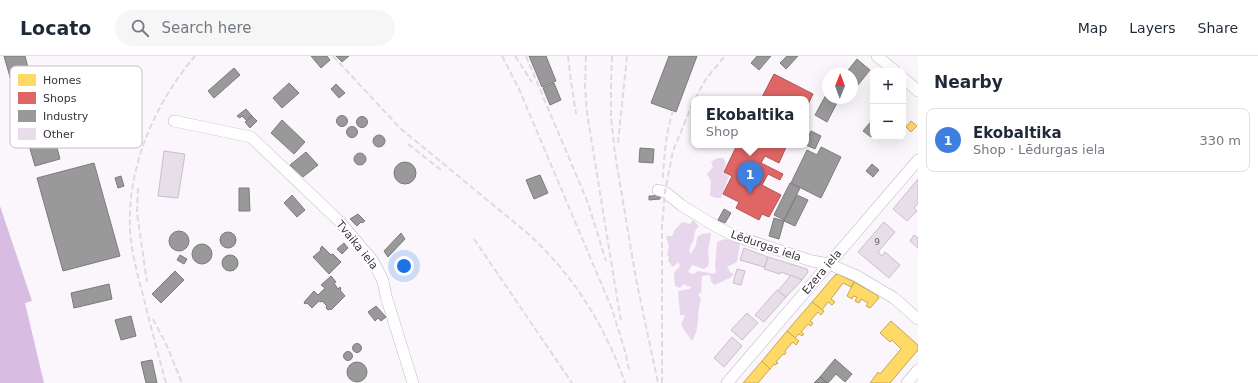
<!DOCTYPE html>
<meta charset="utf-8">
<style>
:root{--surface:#fff;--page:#f6f6f7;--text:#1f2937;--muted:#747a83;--line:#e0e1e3;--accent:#1a73e8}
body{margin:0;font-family:"DejaVu Sans",sans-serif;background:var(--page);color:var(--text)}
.controls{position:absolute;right:12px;top:12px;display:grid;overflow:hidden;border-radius:8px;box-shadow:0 4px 16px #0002}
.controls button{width:36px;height:36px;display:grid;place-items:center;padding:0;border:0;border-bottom:1px solid var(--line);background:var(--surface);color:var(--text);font:20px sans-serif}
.compass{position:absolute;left:822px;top:12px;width:36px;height:36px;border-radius:50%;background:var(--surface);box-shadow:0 4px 16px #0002;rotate:1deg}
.you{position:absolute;left:404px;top:210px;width:14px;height:14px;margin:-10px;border:3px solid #fff;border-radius:50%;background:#1a73e8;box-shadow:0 0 0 6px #1a73e833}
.badge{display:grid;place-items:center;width:26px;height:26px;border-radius:50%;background:var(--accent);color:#fff;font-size:13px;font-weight:700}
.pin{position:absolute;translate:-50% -33px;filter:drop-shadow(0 1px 2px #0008)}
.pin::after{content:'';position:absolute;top:21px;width:14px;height:12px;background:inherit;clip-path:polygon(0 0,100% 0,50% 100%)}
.popup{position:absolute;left:691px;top:40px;width:118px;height:52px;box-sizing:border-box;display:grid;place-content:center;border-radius:8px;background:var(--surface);filter:drop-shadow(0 1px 3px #0005);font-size:13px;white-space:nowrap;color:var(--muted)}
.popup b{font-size:15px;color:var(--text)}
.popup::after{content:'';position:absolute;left:50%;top:100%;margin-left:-8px;border:8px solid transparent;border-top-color:var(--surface)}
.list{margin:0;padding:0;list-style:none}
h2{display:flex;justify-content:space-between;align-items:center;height:52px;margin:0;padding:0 16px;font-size:17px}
h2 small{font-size:13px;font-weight:400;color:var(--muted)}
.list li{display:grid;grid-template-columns:26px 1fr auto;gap:12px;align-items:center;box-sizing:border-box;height:64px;margin:0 8px 8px;padding:0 8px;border:1px solid var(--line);border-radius:8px}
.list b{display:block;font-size:15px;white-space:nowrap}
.list p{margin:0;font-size:13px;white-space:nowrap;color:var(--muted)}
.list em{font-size:13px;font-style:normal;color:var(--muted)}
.icon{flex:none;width:22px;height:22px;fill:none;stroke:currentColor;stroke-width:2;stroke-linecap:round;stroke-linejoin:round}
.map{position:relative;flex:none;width:918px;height:327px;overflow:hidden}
header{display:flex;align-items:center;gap:24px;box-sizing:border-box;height:56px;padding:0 20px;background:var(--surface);border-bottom:1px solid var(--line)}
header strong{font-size:19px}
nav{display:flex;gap:22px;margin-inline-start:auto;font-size:14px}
.search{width:280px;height:36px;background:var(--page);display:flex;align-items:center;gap:10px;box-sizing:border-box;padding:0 14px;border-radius:22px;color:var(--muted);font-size:15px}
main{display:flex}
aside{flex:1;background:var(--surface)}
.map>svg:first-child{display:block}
</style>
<header>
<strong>Locato</strong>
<div class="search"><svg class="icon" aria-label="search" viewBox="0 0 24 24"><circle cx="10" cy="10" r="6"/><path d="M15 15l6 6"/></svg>Search here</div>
<nav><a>Map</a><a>Layers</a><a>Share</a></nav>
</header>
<main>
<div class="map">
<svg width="918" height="327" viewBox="0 0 918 327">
<rect width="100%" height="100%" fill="#fbf6fc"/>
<g fill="#e7d6ec">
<path d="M717 102H723L726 107 723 116 729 120 721 142H716L710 140 711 125 707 118 713 111 711 106Z"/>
<path d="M693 164 699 170C694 175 695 176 694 182 693 186 690 190 689 195L691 198 696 189 697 181 702 178 711 177 708 195 709 205 708 210 704 213 692 209 688 216 693 218 698 215 715 218 716 214 715 211 717 186 725 183 740 187 737 206 727 211 730 216 734 218 730 222 714 229 711 225 710 219 702 220 701 237 698 238 701 243C696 259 701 270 692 285L681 269 685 259H680L678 235 689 233 692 231 687 230 684 228 680 232 675 230 674 217 680 210 678 206 673 211 668 205 669 201 667 199 669 190 666 180H672L674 175 682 166 690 168Z"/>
</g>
<path fill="#d9bce2" d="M0 150 32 245 25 247 44 327H0Z"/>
<g fill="#ffd966" stroke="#c4a759">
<path d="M911 65 917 70 911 76 906 71Z"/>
<path d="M838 218 854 226 851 231 843 227 831 243 835 246 832 249 828 246 822 254 812 246 835 219Z"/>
<path d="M854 226 877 239 879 242 870 252 866 250 868 247 861 243 859 247 855 245 857 241 853 240 852 243 847 240Z"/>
<path d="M812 246 824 255 821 259 818 256 810 265 813 267 811 270 808 268 801 276 804 278 802 280 799 278 795 282 787 275Z"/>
<path d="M891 265 918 289V294L890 327H870L878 316 880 318 901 293 892 284 890 286 880 277Z"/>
<path d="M787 275 799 285 796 289 793 286 785 295 786 297 784 299 783 298 776 306 778 307 775 309 774 308 770 313 762 305Z"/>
<path d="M762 305 770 313 758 327H743Z"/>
</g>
<g fill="#e06666" stroke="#ae5659">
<path d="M774 18 813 38 806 53V43H761Z"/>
<path d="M737 89H787L779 107 765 100 761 107 783 118 780 124 768 118 762 129 781 139 769 161 762 158 759 164 736 152 739 146 723 138 732 120 724 116Z"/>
</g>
<g fill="#999" stroke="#7c7a7d">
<path d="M4 0H25L31 23 12 28Z"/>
<path d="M311 0H327L330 4 321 12Z"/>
<path d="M336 0H349L342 6Z"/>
<path d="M529 0H546L556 25 542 31Z"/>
<path d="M669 0H697L676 56 651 47Z"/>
<path d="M757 0H771L759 14 751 7Z"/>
<path d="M787 0H798L786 13 780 7Z"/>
<path d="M857 3 870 14 858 29 852 24V18H845Z"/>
<path d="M234 12 240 19 214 42 208 35Z"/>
<path d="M115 18 119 31 93 38 89 25Z"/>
<path d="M72 23 77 43 21 59 16 38Z"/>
<path d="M289 27 299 37 282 52 273 42Z"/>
<path d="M554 27 561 44 550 49 543 32Z"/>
<path d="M336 28 345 37 339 42 331 33Z"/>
<path d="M827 37 828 42H837L839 43 827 66 815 59Z"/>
<path d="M246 53 252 60 247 65 242 60 240 62 237 60Z"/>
<circle cx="342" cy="65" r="5.5"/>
<path d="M252 60 257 65 250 72 245 66Z"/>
<circle cx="362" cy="66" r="5.5"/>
<path d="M873 63V78L871 81 863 75Z"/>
<path d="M282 64 305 86 294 98 271 77Z"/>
<path d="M50 65 60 103 35 110 24 72Z"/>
<circle cx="352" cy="76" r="5.5"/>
<path d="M811 75 821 80 815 93 806 89V86Z"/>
<circle cx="379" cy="85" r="6"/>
<path d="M821 91 841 101 821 142 791 127 807 94 817 99Z"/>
<path d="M640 92 654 93 653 107 639 106Z"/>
<path d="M306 96 318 109 303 121 290 109Z"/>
<circle cx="360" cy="103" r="6"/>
<circle cx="405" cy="117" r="11"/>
<path d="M94 107 120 200 63 215 37 122Z"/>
<path d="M872 108 879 114 873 121 866 115Z"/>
<path d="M540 119 548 137 534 143 526 124Z"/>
<path d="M121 120 124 130 118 132 115 122Z"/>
<path d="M790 127 800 132 784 164 774 159Z"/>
<path d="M239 132H249L250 155H239Z"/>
<path d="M292 139 305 154 297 161 284 147Z"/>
<path d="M654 139H660V143L649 144V140H654Z"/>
<path d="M797 139 808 144 795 170 784 165Z"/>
<path d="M724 153 731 157 725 167 718 164Z"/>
<path d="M358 158 365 165 362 167 361 166 357 170 350 163Z"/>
<path d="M774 162 784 165 779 183 769 180Z"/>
<circle cx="179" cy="185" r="10"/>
<circle cx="228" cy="184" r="8"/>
<path d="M401 177 405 183 388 201 384 195Z"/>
<path d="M344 187 348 192 342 198 337 193Z"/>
<circle cx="202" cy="198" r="10"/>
<path d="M322 190 331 199 333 198 341 206 329 218 313 201 321 194 320 193Z"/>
<circle cx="230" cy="207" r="8"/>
<path d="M180 199 187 203 184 208 177 204Z"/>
<path d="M175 215 184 224 161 247 152 238Z"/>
<path d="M331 220 336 226 334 227 338 233 340 231 341 233 340 234 345 240 331 254 330 253 328 254 326 252 327 250 322 245 321 246 319 245 312 252 307 247 305 248 304 247 305 245 314 235 318 239 325 232 321 229Z"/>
<path d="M109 228 112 243 74 252 71 237Z"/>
<path d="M376 250 386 261 381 265 378 262 375 265 368 256Z"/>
<path d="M131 260 136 280 121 284 115 264Z"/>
<circle cx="357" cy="292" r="4.5"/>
<circle cx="348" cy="300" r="4.5"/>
<path d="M835 303 852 318 845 326 836 318 828 327 820 321Z"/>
<path d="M152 304 157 327H146L141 306Z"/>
<circle cx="357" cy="316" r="10"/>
<path d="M820 321 827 327H814Z"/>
</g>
<g fill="#e7dee9" stroke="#c6c0c7">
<path d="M164 95 185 98 178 142 158 140Z"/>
<path d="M918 123V147L914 152 917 155 907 165 893 153Z"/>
<path d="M884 166 895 176 878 196 882 200 885 196 900 209 889 222 858 196Z"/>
<path d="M914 179 918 182V192L910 185Z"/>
<path d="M744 192 768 201 764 211 740 204Z"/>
<path d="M768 201 807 213 808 216 802 224 781 216 780 218 764 213Z"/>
<path d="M737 213 745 215 741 229 733 227Z"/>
<path d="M791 219 802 224 786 241 778 235Z"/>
<path d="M777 234 786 241 764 266 755 259Z"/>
<path d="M747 257 758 267 742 284 731 274Z"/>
<path d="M732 281 742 290 724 311 714 302Z"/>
</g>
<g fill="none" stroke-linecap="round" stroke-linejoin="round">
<defs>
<g id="minor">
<path d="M877 0 895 15"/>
<path d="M903 22 918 35"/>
<path d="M174 65 251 81 340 166 373 205 383 225 386 240 413 327"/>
<path d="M658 134 665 136 681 149 715 170 735 180 812 205 829 208 857 220 894 242 918 263"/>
<path d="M727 327 918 104"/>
<path d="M907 327 918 314"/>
</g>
</defs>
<use href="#minor" stroke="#beb8c1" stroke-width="12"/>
<use href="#minor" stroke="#fefeff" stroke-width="11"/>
<g stroke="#dddbdd" stroke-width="2" stroke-dasharray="6 3" stroke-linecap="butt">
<path d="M333 0 400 72 526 176C571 215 606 271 625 327"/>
<path d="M502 0 519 33 612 253 625 295 629 314"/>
<path d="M515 0 532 26"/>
<path d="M526 0 588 147 606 205"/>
<path d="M568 0 570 18 576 58"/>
<path d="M586 0 585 30 587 57 621 266"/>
<path d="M612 0 611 28V60L615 98 636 223 658 327"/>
<path d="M695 43 706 23 725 0"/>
<path d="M618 87 627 0"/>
<path d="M408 88 441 114"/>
<path d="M663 122C664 99 666 77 673 55"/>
<path d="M138 132 137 157 147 226"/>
<path d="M474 183 572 327"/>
<path d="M153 263 167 290 182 327"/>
<path d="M166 327C158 298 150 268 143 239 137 217 131 195 130 173 127 111 155 47 195 0"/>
<path d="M662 327V170L665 136 673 95 694 44"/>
</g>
</g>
<g text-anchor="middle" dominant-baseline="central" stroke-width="4" stroke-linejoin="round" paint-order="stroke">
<g font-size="9" fill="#685f6a">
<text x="877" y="186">9</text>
</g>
<g font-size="11" fill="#3a313c" stroke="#fff">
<text transform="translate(357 189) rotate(51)">Tvaika iela</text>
<text transform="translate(766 190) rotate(19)">Lēdurgas iela</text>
<text transform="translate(822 216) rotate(-50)">Ezera iela</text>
</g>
</g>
<rect x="10" y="10" width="132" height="82" rx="6" fill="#fff" stroke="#c4c1c4" stroke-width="1"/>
<rect x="18" y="18" width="18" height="12" fill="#ffd966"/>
<rect x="18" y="36" width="18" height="12" fill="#e06666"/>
<rect x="18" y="54" width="18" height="12" fill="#999"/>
<rect x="18" y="72" width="18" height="12" fill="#e7dee9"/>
<g font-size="11" fill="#3a313c">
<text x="43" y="28">Homes</text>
<text x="43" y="46">Shops</text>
<text x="43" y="64">Industry</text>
<text x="43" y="82">Other</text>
</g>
</svg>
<div class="controls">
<button>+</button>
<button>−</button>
</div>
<svg class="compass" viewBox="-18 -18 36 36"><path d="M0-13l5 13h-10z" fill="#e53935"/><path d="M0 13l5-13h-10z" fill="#747a83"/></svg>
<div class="you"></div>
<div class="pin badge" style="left:750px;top:138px;background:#3f7fe0">1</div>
<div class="popup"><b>Ekobaltika</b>Shop</div>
</div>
<aside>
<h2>Nearby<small></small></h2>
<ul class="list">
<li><span class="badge" style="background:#3f7fe0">1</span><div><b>Ekobaltika</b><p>Shop · Lēdurgas iela</p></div><em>330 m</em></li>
</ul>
</aside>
</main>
